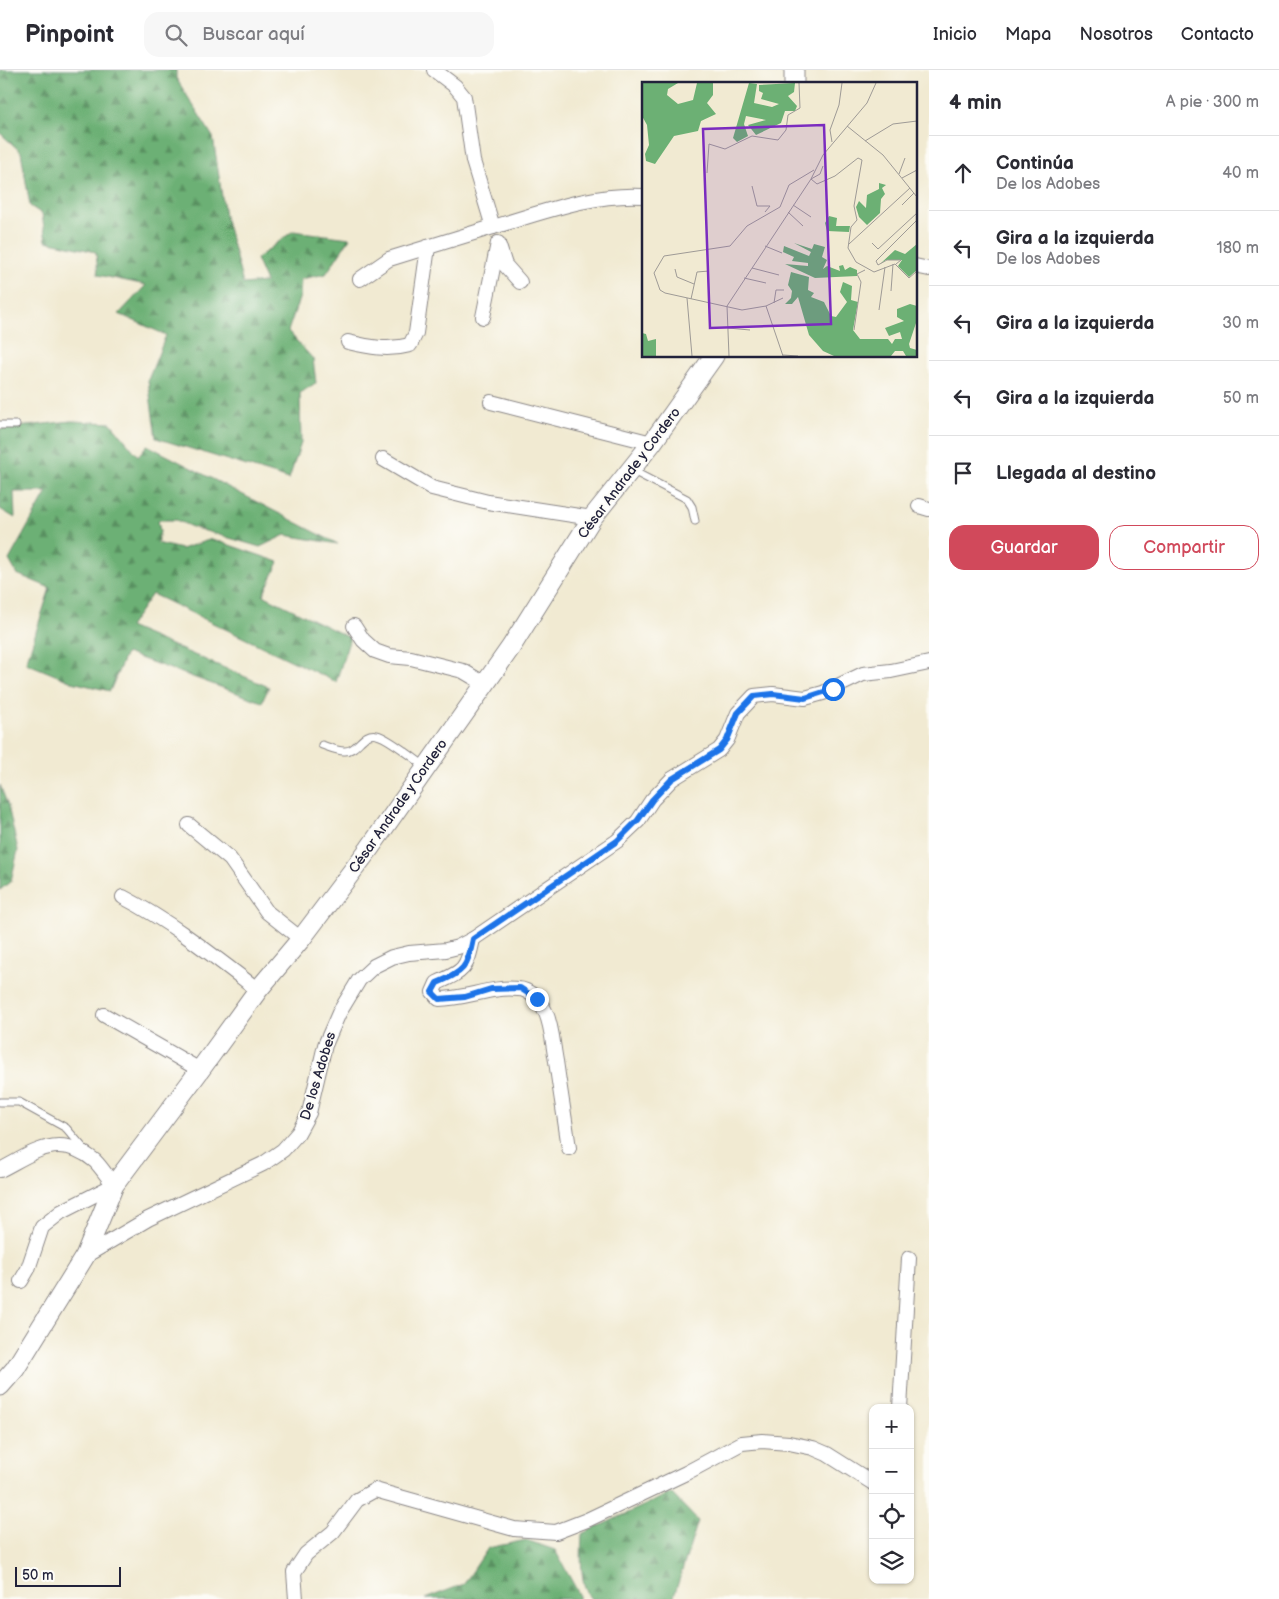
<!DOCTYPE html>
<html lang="es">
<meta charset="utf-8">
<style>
:root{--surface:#fff;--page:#f7f7f7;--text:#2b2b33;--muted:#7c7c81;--line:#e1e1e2;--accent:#d1495b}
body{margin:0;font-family:"Balsamiq Sans",sans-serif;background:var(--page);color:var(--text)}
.controls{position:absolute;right:15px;bottom:15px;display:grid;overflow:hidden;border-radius:10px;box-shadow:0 1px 4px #0004}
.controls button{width:45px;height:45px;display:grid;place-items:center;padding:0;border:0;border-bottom:1px solid var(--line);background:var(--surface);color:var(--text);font:25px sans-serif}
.scale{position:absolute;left:15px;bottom:12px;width:106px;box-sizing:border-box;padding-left:5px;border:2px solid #22223b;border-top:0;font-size:14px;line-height:18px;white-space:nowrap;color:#22223b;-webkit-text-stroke:4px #fdfcf7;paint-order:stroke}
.stop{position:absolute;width:15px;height:15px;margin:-11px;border:4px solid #1a73e8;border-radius:50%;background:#fff}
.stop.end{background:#1a73e8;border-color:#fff;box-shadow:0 1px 5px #0008}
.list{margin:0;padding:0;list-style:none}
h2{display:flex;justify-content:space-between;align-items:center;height:65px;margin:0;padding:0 20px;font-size:21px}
h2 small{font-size:16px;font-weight:400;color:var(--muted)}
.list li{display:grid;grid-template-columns:32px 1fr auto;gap:15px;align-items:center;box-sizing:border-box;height:75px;padding:0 20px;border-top:1px solid var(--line)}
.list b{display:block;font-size:19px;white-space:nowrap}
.list p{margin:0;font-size:16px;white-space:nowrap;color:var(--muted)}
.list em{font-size:16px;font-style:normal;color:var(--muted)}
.actions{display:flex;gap:10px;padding:15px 20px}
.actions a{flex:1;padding:11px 0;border:1px solid var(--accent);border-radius:15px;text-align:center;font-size:18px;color:var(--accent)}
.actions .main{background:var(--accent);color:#fff}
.icon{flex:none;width:28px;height:28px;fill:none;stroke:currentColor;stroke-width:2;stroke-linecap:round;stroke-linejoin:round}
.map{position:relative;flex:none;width:929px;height:1529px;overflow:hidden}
header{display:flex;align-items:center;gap:30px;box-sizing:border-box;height:70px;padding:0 25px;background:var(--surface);border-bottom:1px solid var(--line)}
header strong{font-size:24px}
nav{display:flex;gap:28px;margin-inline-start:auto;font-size:18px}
.search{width:350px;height:45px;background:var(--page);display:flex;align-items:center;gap:12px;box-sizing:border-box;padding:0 18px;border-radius:15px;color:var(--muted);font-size:19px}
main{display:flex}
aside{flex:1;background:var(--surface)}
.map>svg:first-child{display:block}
</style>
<header>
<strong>Pinpoint</strong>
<div class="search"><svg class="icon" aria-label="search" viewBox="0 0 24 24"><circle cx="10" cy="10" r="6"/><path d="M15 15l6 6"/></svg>Buscar aquí</div>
<nav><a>Inicio</a><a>Mapa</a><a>Nosotros</a><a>Contacto</a></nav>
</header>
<main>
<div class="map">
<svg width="929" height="1529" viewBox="0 0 929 1529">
<defs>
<pattern id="forest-firs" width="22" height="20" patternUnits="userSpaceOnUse" patternTransform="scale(1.25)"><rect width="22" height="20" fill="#6cb074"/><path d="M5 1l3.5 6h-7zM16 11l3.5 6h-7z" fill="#588f60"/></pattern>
</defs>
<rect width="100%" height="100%" fill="#fdfcf7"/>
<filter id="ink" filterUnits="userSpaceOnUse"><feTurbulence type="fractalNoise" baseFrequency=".02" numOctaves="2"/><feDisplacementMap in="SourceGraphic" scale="10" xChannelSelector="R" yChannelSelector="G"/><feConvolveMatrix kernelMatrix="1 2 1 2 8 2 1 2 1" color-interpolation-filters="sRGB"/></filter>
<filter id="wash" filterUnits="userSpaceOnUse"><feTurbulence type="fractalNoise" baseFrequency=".0096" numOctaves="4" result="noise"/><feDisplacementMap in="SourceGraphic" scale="20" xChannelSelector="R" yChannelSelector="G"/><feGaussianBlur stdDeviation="1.12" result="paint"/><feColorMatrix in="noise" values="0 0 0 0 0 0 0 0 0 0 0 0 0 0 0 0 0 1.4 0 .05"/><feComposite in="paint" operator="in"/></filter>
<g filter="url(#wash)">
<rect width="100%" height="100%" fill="#f1ead2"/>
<g fill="url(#forest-firs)" stroke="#476958">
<path d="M0 0H176V8L213 67 225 146 243 214 266 212 256 189 293 161 350 168 326 204 301 209 300 226 288 261 313 289 316 313 300 323 301 373 289 409 156 368 148 310 166 265 119 244 146 215 98 205 96 182 46 171 42 144 30 136 21 82 0 63Z"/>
<path d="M71 351 111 353 138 386 147 375 338 474 285 465 260 477 192 457 176 450H158L160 462 157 473 181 479 212 469 279 492 263 525 350 568 336 612 152 524 129 557 269 617 262 632 126 583 110 621 72 612 26 593 50 518 17 504 9 490 47 422H14L15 448 0 439V359Z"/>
<path d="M0 715 8 736 18 780 11 811 0 820Z"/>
<path d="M671 1423 698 1451 673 1529H591C579 1515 581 1482 582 1464Z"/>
<path d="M526 1470 555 1480 579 1524V1529H425L464 1514 488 1478Z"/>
</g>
</g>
<g filter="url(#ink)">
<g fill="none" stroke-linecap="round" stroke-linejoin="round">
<defs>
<g id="lane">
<path d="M0 355H16"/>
<path d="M631 400 687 429 692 437 695 451"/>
<path d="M322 675C328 677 337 681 344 681 358 682 362 661 377 665 388 667 416 690 426 697"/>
<path d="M0 1032H19L66 1058 85 1080"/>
</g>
<g id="street">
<path d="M434 0 455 16 464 27 473 91 493 157C541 143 592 123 643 126"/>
<path d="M499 176 505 195 520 212"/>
<path d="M915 196 929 199"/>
<path d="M360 209 389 189 493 157"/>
<path d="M483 247 498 173"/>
<path d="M348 272C369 277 388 281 410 275L416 263 428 177"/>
<path d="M491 332 652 373"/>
<path d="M383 389 432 418 488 432 592 448"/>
<path d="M919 436 929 439"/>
<path d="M354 556 363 570 375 581 389 586 411 588 463 601 485 614"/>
<path d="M189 755 230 789 267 842 301 869"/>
<path d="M123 827C171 852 215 887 258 920"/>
<path d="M473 869C467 899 464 901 437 913L433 922 439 929C466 929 491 916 518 919 530 919 541 932 546 943 552 957 553 976 556 991 560 1020 565 1049 569 1078"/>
<path d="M104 945 200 1000"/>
<path d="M0 1100C35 1082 59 1061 95 1091 102 1098 108 1108 114 1115L61 1142 42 1157 28 1199 21 1211"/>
<path d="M85 1186 148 1149 263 1094 283 1080 298 1063 309 1043 325 975 339 943 359 910 374 896 392 887 409 883 446 880 458 877 473 869 617 771 638 751 652 730 672 709 719 680 727 670 738 643 754 626 773 624 805 628 823 623 863 604 891 601 929 593"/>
<path d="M900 1338 909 1188"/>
<path d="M296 1529 294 1502 306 1484 333 1462 357 1430 375 1420 514 1459 556 1462 587 1450 686 1403 742 1373 762 1371 789 1373 813 1378 827 1384 873 1413"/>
</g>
<g id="secondary">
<path d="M794 0V14"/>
<path d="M0 1316 15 1299 85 1186 114 1115 200 1000 258 920 301 869 369 779 511 577 592 448 652 373 714 286"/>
</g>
</defs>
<use href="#lane" stroke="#8a8686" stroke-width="9"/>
<use href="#street" stroke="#8a8686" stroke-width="16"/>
<use href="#secondary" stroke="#8a8686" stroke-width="21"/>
<use href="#lane" stroke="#fff" stroke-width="7"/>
<use href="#street" stroke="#fff" stroke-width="14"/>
<use href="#secondary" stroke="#fff" stroke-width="19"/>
</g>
</g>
<g fill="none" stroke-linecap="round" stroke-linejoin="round" filter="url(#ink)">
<path stroke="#1a73e8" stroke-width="6" d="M537 929 520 918 491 919 465 927 439 929 432 922 437 913C464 901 467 899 473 869L617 771 638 750 652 730 672 709 719 680 727 670 738 643 754 626 773 624 805 628 833 619"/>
</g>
<g text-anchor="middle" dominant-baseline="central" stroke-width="4" stroke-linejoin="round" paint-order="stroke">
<g font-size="14" fill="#22223b" stroke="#fdfcf7">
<text transform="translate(629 403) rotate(-53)">César Andrade y Cordero</text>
<text transform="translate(398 736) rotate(-55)">César Andrade y Cordero</text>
<text transform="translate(318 1006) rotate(-73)">De los Adobes</text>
</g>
</g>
<g transform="translate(642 12)">
<rect width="275" height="275" fill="#f1ead2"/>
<path d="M0 1H36L26 7 25 13 36 22 51 18 55 1H71V13L65 21 74 32 59 39 56 49 32 54 13 82 4 79 3 72 7 63 5 43 0 34ZM107 1 115 2 112 21 130 25 137 22 119 17 121 11 117 9V3L153 1 152 10 146 14 155 24 153 29H143L139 41 114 53 106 43 124 38 104 34 102 42 106 54 95 60 91 56ZM237 101 244 103 240 106 243 112 239 117 238 131 225 143 217 135 214 125 217 119 224 126 225 113 237 107ZM187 134 195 136 194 144H208L207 150 185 149 183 141ZM152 161 170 167 172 162 183 165 180 175 185 178 181 187 185 184 198 189 197 184 201 183 203 188 208 185 215 188V194L173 196 143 182 166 184V181L150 179 152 175 141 170 142 164 167 174 169 170ZM275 162V188L267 195 256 184 260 178H244L238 182 253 168 263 172ZM149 190 167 195 166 208 172 211 169 215 182 220 189 234 194 235 205 220 198 210 201 200 210 204 209 218 216 220 211 248 218 257H246L250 262 253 257H260L258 250 247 254 243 246 262 239 255 235V227L268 222 275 224V238L267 262 268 266 275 268V274H264L261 269H253L249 274H192L181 269 167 253 156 215 150 222H143L149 216 150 209 146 203ZM0 251 4 252 6 259 14 257V274H0Z" fill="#6cb074"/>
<path fill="none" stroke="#9e9a96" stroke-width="1" d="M205 44 241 73 275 115M223 59 251 42 275 39M190 60 188 48 197 23 200 1M181 84 178 92 169 97 175 102 193 94 216 76 220 78 212 124 215 138 209 145 206 166 214 180 232 190 253 182 267 196 275 189M65 91 67 62 83 67 110 54 136 58 144 48 146 33 158 26 157 1M257 92 263 76M260 96 275 88M110 104 115 124H128L123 130M151 123 169 135M260 123 272 111M146 130 161 144M230 161 236 167 275 131M207 162 268 106M123 164 140 171M254 182 259 178H245L236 183 234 179 275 138M110 186 137 193M33 187 35 195 52 202M12 191 22 174 88 164 105 144 138 125 147 103 172 88M12 191 18 208 23 211 100 228 124 224 141 274M102 196 124 201M249 209 251 182M45 216 50 274M49 217 55 190 67 189M132 221 134 208H142M124 224 141 216M237 228 243 185M86 246 108 248M212 248 219 200 215 192 223 188M141 273 156 274M87 274 85 224 169 97 181 73 225 21 234 1"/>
<path fill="#7b2cbf" fill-opacity="0.15" stroke="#7b2cbf" stroke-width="2.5" d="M182 43 189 242 68 246 61 47Z"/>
<rect width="275" height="275" fill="none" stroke="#22223b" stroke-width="2.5"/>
</g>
</svg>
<div class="controls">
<button>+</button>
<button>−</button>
<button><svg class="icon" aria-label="locate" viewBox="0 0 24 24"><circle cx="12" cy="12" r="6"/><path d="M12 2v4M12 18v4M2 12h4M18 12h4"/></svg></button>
<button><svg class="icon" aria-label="layers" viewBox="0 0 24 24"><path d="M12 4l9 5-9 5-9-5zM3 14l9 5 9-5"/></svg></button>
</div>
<div class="scale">50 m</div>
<div class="stop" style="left:833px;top:619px"></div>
<div class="stop end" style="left:537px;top:929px"></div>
</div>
<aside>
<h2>4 min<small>A pie · 300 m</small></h2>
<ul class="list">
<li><svg class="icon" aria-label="ahead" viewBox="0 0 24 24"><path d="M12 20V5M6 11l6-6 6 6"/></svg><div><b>Continúa</b><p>De los Adobes</p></div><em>40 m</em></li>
<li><svg class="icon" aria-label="left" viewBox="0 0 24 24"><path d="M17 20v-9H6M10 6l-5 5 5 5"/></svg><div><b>Gira a la izquierda</b><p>De los Adobes</p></div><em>180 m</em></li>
<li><svg class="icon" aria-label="left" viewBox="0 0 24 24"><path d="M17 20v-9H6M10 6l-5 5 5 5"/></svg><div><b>Gira a la izquierda</b></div><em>30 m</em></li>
<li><svg class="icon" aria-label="left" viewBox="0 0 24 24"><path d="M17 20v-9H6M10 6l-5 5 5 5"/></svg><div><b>Gira a la izquierda</b></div><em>50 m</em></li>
<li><svg class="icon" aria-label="arrive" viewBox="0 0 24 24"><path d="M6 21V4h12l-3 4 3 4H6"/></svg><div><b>Llegada al destino</b></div></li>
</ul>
<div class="actions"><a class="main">Guardar</a><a>Compartir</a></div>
</aside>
</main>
